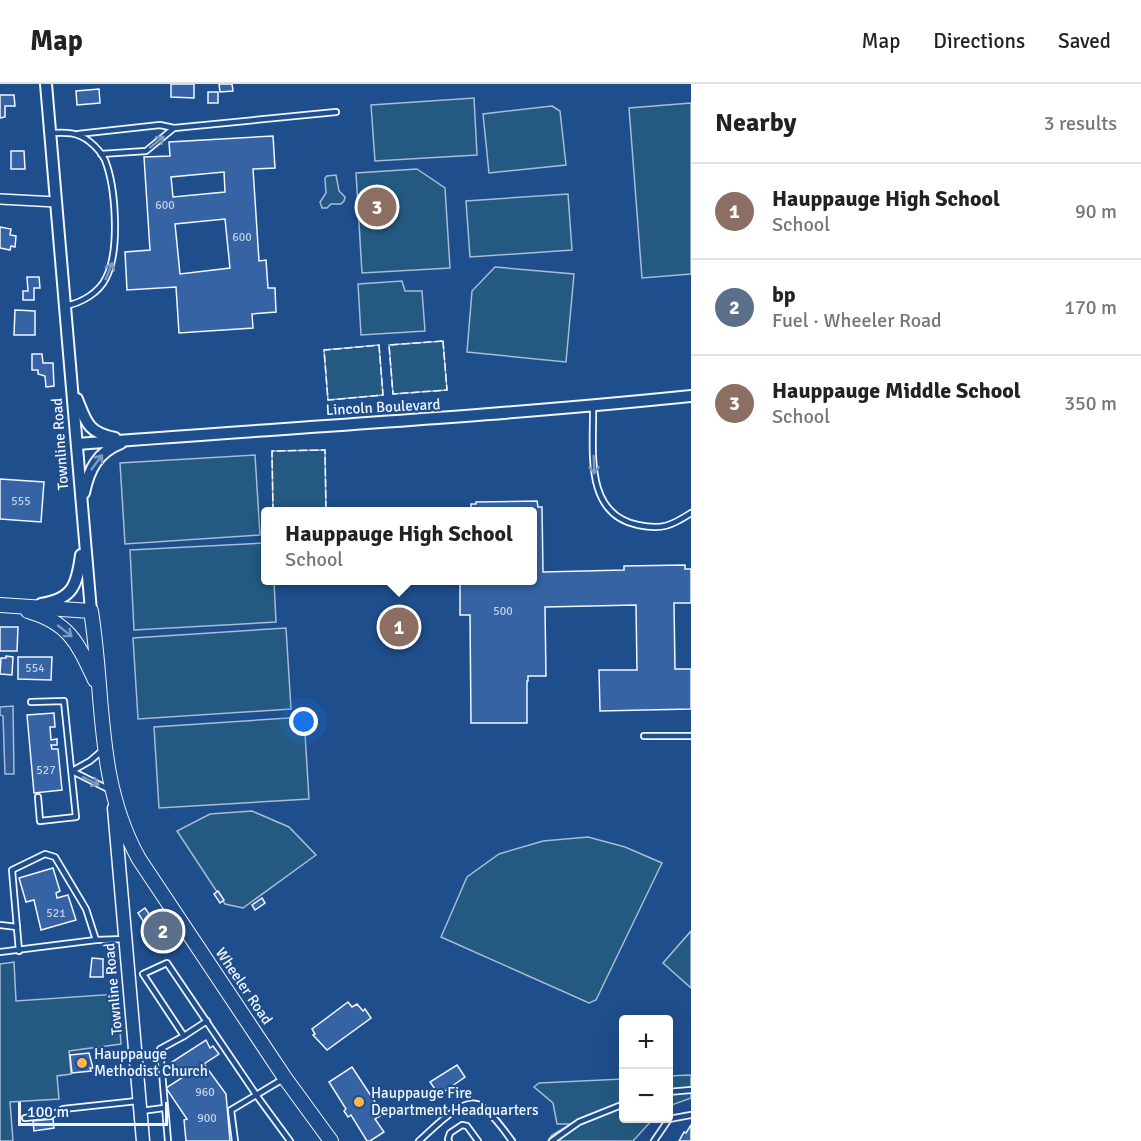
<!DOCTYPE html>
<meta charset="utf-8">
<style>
:root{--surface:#fff;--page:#f2f2f2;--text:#222;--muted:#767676;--line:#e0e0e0;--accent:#111827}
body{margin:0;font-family:Signika,sans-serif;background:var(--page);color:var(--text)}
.controls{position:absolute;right:18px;bottom:18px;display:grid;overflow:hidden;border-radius:6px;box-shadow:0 6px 24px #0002}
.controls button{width:54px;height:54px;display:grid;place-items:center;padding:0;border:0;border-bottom:2px solid var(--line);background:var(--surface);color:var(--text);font:30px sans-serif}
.scale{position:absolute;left:18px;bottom:15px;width:150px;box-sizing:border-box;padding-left:6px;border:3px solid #f2f6ff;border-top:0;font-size:16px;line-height:21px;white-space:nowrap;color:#f2f6ff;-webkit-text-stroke:4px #1f4e8c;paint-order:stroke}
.you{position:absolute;left:304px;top:638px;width:21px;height:21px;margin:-15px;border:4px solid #fff;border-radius:50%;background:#1a73e8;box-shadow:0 0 0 9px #1a73e833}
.badge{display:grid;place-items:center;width:39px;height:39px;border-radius:50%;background:var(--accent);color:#fff;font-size:20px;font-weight:700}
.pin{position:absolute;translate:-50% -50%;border:3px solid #fff;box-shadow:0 2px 6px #0006}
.popup{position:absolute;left:261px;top:423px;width:276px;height:78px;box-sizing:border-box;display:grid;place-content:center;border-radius:6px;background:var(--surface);filter:drop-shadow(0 2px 4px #0005);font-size:20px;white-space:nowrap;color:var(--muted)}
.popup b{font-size:22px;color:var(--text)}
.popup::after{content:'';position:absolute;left:50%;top:100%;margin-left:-12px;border:12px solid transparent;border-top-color:var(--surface)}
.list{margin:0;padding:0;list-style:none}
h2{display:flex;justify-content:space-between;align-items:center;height:78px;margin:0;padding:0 24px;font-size:26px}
h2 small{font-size:20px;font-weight:400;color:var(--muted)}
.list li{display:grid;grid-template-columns:39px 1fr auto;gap:18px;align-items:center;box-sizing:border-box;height:96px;padding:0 24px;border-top:2px solid var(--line)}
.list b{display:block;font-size:22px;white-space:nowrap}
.list p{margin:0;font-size:20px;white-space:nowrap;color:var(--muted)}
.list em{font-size:20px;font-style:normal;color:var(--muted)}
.map{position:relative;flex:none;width:691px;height:1057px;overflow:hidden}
header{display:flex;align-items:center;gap:36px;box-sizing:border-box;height:84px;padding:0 30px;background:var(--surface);border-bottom:2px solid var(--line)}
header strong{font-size:28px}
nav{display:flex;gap:33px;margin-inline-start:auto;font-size:21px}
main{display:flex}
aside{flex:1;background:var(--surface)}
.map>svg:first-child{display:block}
</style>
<header>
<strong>Map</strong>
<nav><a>Map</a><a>Directions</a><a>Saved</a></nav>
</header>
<main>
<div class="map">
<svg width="691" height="1057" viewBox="0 0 691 1057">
<rect width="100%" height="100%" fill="#1f4e8c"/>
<g fill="#245a82" stroke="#a8bbd7" stroke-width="1.5">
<path d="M474 14 477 71 375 77 371 21Z"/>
<path d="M691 19V190L642 194 629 24Z"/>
<path d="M552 22 560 27 566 81 489 89 483 30Z"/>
<path d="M417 85 445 104 450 184 362 189 356 89Z"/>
<path d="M336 91 339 107 345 113 344 117 341 120H331L327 124H322L320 118 326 109 325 94 327 92Z"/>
<path d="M568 110 572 166 470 173 466 117Z"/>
<path d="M495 183 574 190 566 278 467 268 472 207Z"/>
<path d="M402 197 405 207H422L425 247 361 251 358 200Z"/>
<path d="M443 257 447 306 393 310 389 261Z"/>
<path d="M379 261 383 311 328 316 324 266Z"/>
<path d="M325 366 326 427H273L272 367Z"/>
<path d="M255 371 260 451 125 460 120 379Z"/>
<path d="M265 459 266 496 274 497 276 538 134 546 130 466Z"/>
<path d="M286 544 291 625 138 635 133 554Z"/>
<path d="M304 633 309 715 159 724 154 643Z"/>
<path d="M252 727 289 743 316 771 243 824 225 820 177 747 210 730Z"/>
<path d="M588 753 625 763 662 779 596 916 589 919 441 853 467 793 499 770 543 757Z"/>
<path d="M691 847V904L663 879Z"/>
<path d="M14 878 16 917 117 910 121 960 69 967 71 990 57 992 59 1015 10 1018 13 1057H0V880Z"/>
<path d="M691 991V1014L669 1022 668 992Z"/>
<path d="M623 995 624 1034 653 1035 633 1057H548L552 1051 571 1040H557L553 1019 534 1003 539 999Z"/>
</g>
<path fill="#305b95" stroke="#a8bbd7" stroke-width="1.5" d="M13 622 14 690H5L3 632 0 631V623Z"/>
<g fill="#3563a3" stroke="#f2f6ff" stroke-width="1.5" fill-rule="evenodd">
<path d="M171 0H194V14L171 13Z"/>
<path d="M219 0H232L233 7 220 8Z"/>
<path d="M99 5 100 19 77 21 76 7Z"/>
<rect x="208" y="8" width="10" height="11"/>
<path d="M0 11H14L15 22H5V33L0 34Z"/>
<path d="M273 52 275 84 253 85 259 177 266 176 268 204H275L276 228 252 230 253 244 179 249 176 203 127 206 125 168 150 166 144 73 170 72 169 58ZM224 88 225 108 173 113 171 93ZM225 135 230 184 180 190 175 140Z"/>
<path d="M11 67H24L25 85H11Z"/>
<path d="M0 143 11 145 10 151 16 152 15 163 11 162 10 166 0 164Z"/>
<path d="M27 193H39L40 204H34V216H23V207H28Z"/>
<path d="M15 226 35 227V251H14Z"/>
<path d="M32 270H42L43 279H53L54 302 46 303 45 292 38 290V286H32Z"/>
<path d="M0 395 44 398 41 438 0 435Z"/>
<path d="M537 417 538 423H542L543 488 624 486V482L685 481V485H691V519H674L675 585H691V625L600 627 599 586H637L636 521 545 523 546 592H528V597H527V639H471L470 531H460V496H532V428H467V425H471V420H476V418Z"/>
<path d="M0 543H18L17 567H0Z"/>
<path d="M6 572 13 573 12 591 0 590 1 574H6Z"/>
<path d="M18 573H52L51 596 18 595Z"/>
<path d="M54 629 55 643H50L51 656 57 655V661H51L52 665H58L62 706 34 709 27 631Z"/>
<path d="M53 784 60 807 56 809 57 814 68 811 76 836 41 846 34 816 26 818 19 794Z"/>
<path d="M218 807 224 816 220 819 214 810Z"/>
<path d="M262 814 265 819 255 826 252 821Z"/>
<path d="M145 824 165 854 158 860 138 829Z"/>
<path d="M92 874 103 875V893H90Z"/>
<path d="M348 918 352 923 357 920 363 927 365 925 371 934 327 966 313 951 315 950 312 945Z"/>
<path d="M206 956 210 964 213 962 219 970 204 980 226 1010 230 1057H186L184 1036 187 1035 166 1004 191 988 188 983 178 989 172 978Z"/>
<path d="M89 969 93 984H90L91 987 72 989 70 971Z"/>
<path d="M457 981 465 993 439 1011 430 998Z"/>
<path d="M352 983 383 1030 375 1035 384 1048 370 1057H367L351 1031 348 1033 344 1027 346 1025 329 998Z"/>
<path d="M53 1035 54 1044 34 1047 33 1037Z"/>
<path d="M691 1041V1057H679L684 1048 686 1049Z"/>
</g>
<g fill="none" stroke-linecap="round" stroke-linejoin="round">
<defs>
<g id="service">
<path d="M174 44 336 28"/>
<path d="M51 49C66 48 78 48 90 58 95 62 102 70 105 76 116 104 120 167 106 194 99 209 81 219 65 222"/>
<path d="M78 50 160 41 174 44 146 67 101 70"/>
<path d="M593 322C594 365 583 430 638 441 662 446 671 442 691 429"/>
<path d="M31 618 64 617 76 733 40 737 38 713"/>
<path d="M644 652H691"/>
<path d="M72 687 110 706"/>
<path d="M72 687 90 677 104 665"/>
<path d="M0 841 17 843"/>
<path d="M19 867 12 786 45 770 55 773 86 825 96 856"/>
<path d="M0 868 96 856 125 855"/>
<path d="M184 952 207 937"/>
<path d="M668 1008 691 1006"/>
<path d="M141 1027 164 1024"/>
<path d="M25 1034 52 1031 63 1025 137 1017"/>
<path d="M168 1057 160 965 184 952 143 890 167 879 257 1012 290 1057"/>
<path d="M235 1057 231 1026 283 995"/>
<path d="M419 1057C432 1046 464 1010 481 1022 493 1030 503 1045 512 1057"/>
<path d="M449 1057 448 1055 450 1049 462 1041 467 1042 478 1057"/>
<path d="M552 1057 579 1038 624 1020"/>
<path d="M654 1057 669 1035 691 1031"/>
</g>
<path id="minor" d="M0 115 56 118"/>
<g id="tertiary">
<path d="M46 0 91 527"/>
<path d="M77 315C86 338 88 349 115 354"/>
<path d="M77 360C282 344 487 333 691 312"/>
<path d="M84 409C89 385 98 368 121 359"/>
<path d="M41 520C73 515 77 501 81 471"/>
</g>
<path id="secondary" d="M114 724 143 1057"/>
<g id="primary">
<path d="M0 521 91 527C105 613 95 696 139 775L285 994 331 1057"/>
<path d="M28 527C70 539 78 560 95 596"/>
</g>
</defs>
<use href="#service" stroke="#f2f6ff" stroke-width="8"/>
<use href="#minor" stroke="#f2f6ff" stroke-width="12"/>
<use href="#tertiary" stroke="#f2f6ff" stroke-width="14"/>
<use href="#secondary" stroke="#f2f6ff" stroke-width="15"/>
<use href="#primary" stroke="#f2f6ff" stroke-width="16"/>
<use href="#service" stroke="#1f4e8c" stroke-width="4.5"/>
<use href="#minor" stroke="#1f4e8c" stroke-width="9"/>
<use href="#tertiary" stroke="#1f4e8c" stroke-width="10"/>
<use href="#secondary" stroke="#1f4e8c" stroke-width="12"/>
<use href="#primary" stroke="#1f4e8c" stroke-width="14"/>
<g stroke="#f2f6ff" stroke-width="1.5" stroke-dasharray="8 3" stroke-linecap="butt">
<path d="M443 257 447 306 393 310 389 261Z"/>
<path d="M379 261 383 311 328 316 324 266Z"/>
<path d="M273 428 272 367 325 366 326 428"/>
</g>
</g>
<defs><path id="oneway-shaft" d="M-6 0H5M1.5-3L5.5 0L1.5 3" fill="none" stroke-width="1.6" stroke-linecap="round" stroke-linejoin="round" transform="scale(1.5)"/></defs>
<g stroke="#7e9ac0">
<use href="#oneway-shaft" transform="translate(157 58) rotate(-39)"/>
<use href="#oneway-shaft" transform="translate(109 187) rotate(-68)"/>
<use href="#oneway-shaft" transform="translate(97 378) rotate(-53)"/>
<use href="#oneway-shaft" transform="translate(594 381) rotate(88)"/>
<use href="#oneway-shaft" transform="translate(65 547) rotate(38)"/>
<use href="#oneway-shaft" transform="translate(91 697) rotate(26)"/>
</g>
<g fill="#ffb74d" stroke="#1f4e8c" stroke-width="2">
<circle cx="82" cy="979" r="6"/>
<circle cx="359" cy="1018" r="6"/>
</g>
<g text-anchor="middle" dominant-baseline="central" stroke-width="4.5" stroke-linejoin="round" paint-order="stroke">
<g font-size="12" fill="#c3d1e8">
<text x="165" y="121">600</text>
<text x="242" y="153">600</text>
<text x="21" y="417">555</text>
<text x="503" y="527">500</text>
<text x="35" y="584">554</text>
<text x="46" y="686">527</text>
<text x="56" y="829">521</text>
<text x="205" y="1008">960</text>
<text x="207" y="1034">900</text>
</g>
<g font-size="15" fill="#f2f6ff" stroke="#1f4e8c">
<text transform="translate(383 323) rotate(-3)">Lincoln Boulevard</text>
<text transform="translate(60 360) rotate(-94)">Townline Road</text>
<text transform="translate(244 902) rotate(56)">Wheeler Road</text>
<text transform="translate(113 905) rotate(-95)">Townline Road</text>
</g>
<g font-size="15" fill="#f2f6ff" stroke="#1f4e8c" text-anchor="start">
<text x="94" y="970">Hauppauge<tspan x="94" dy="17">Methodist Church</tspan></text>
<text x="371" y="1009">Hauppauge Fire<tspan x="371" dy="17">Department Headquarters</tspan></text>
</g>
</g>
</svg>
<div class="controls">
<button>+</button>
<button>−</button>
</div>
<div class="scale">100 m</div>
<div class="you"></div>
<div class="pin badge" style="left:399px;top:543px;background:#8d6e63">1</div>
<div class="popup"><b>Hauppauge High School</b>School</div>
<div class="pin badge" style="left:163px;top:847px;background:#5c6f8a">2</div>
<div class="pin badge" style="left:377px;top:123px;background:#8d6e63">3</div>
</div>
<aside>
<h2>Nearby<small>3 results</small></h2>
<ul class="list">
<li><span class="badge" style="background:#8d6e63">1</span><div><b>Hauppauge High School</b><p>School</p></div><em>90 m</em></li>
<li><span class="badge" style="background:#5c6f8a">2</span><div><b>bp</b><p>Fuel · Wheeler Road</p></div><em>170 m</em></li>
<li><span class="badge" style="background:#8d6e63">3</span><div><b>Hauppauge Middle School</b><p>School</p></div><em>350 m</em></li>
</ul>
</aside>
</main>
